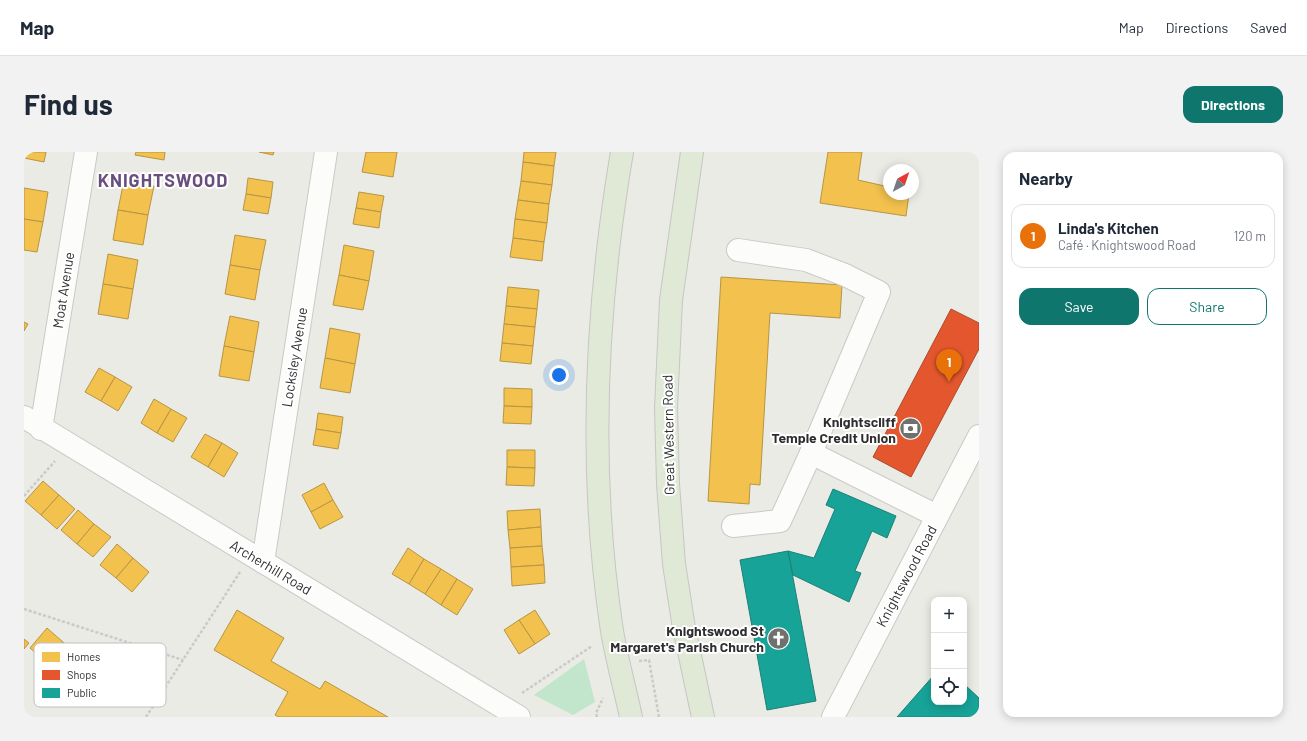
<!DOCTYPE html>
<meta charset="utf-8">
<style>
:root{--surface:#fff;--page:#f2f2f3;--text:#1f2937;--muted:#747a83;--line:#e0e1e3;--accent:#0f766e}
body{margin:0;font-family:Barlow,sans-serif;background:var(--page);color:var(--text)}
.controls{position:absolute;right:12px;bottom:12px;display:grid;overflow:hidden;border-radius:8px;box-shadow:0 2px 10px #0003}
.controls button{width:36px;height:36px;display:grid;place-items:center;padding:0;border:0;border-bottom:1px solid var(--line);background:var(--surface);color:var(--text);font:20px sans-serif}
.compass{position:absolute;left:859px;top:12px;width:36px;height:36px;border-radius:50%;background:var(--surface);box-shadow:0 2px 10px #0003;rotate:40deg}
.you{position:absolute;left:535px;top:223px;width:14px;height:14px;margin:-10px;border:3px solid #fff;border-radius:50%;background:#1a73e8;box-shadow:0 0 0 6px #1a73e833}
.badge{display:grid;place-items:center;width:26px;height:26px;border-radius:50%;background:var(--accent);color:#fff;font-size:13px;font-weight:700}
.pin{position:absolute;translate:-50% -33px;filter:drop-shadow(0 1px 2px #0008)}
.pin::after{content:'';position:absolute;top:21px;width:14px;height:12px;background:inherit;clip-path:polygon(0 0,100% 0,50% 100%)}
.list{margin:0;padding:0;list-style:none}
h2{display:flex;justify-content:space-between;align-items:center;height:52px;margin:0;padding:0 16px;font-size:17px}
h2 small{font-size:13px;font-weight:400;color:var(--muted)}
.list li{display:grid;grid-template-columns:26px 1fr auto;gap:12px;align-items:center;box-sizing:border-box;height:64px;margin:0 8px 8px;padding:0 8px;border:1px solid var(--line);border-radius:12px}
.list b{display:block;font-size:15px;white-space:nowrap}
.list p{margin:0;font-size:13px;white-space:nowrap;color:var(--muted)}
.list em{font-size:13px;font-style:normal;color:var(--muted)}
.actions{display:flex;gap:8px;padding:12px 16px}
.actions a{flex:1;padding:9px 0;border:1px solid var(--accent);border-radius:12px;text-align:center;font-size:14px;color:var(--accent)}
.actions .main{background:var(--accent);color:#fff}
.icon{flex:none;width:22px;height:22px;fill:none;stroke:currentColor;stroke-width:2;stroke-linecap:round;stroke-linejoin:round}
.map{position:relative;flex:none;width:955px;height:565px;overflow:hidden;border-radius:12px}
header{display:flex;align-items:center;gap:24px;box-sizing:border-box;height:56px;padding:0 20px;background:var(--surface);border-bottom:1px solid var(--line)}
header strong{font-size:19px}
nav{display:flex;gap:22px;margin-inline-start:auto;font-size:14px}
.intro{display:flex;align-items:center;justify-content:space-between;box-sizing:border-box;height:96px;padding:0 24px}
h1{margin:0;font-size:28px}
.button{padding:10px 18px;border-radius:12px;background:var(--accent);color:#fff;font-size:14px;font-weight:700}
main{display:flex;gap:24px;padding:0 24px}
aside{flex:1;background:var(--surface);border-radius:12px;box-shadow:0 2px 10px #0003}
.map>svg:first-child{display:block}
</style>
<header>
<strong>Map</strong>
<nav><a>Map</a><a>Directions</a><a>Saved</a></nav>
</header>
<div class="intro"><h1>Find us</h1><a class="button">Directions</a></div>
<main>
<div class="map">
<svg width="955" height="565" viewBox="0 0 955 565">
<rect width="100%" height="100%" fill="#eaebe4"/>
<path fill="#c1e6cc" d="M560 507 571 550 549 563 510 543Z"/>
<g fill="#f2c14e" stroke="#b79544">
<path d="M0 0H22L20 10 0 6Z"/>
<path d="M112 0H141L140 8 111 3Z"/>
<path d="M235 0H250L249 3Z"/>
<path d="M342 0H373L369 25 338 20Z"/>
<path d="M500 0H532L530 14 499 10Z"/>
<path d="M804 0H838L834 28 865 35V42H885L882 64 796 51Z"/>
<path d="M499 10 530 14 528 33 497 29Z"/>
<path d="M224 26 249 30 247 46 222 42Z"/>
<path d="M100 28 130 34 124 63 94 58Z"/>
<path d="M497 29 528 33 525 52 494 48Z"/>
<path d="M0 36 24 40 19 70 0 67Z"/>
<path d="M335 40 360 44 357 60 332 56Z"/>
<path d="M222 42 247 46 244 62 219 58Z"/>
<path d="M494 48 525 52 523 71 491 67Z"/>
<path d="M332 56 357 60 355 76 329 72Z"/>
<path d="M94 58 124 63 119 93 89 88Z"/>
<path d="M0 67 19 70 13 100 0 98Z"/>
<path d="M491 67 523 71 520 90 489 86Z"/>
<path d="M211 83 242 88 236 118 206 113Z"/>
<path d="M489 86 520 90 518 109 486 105Z"/>
<path d="M320 93 350 99 345 129 315 123Z"/>
<path d="M84 102 114 108 109 137 79 132Z"/>
<path d="M206 113 236 118 231 148 201 142Z"/>
<path d="M315 123 345 129 339 158 309 153Z"/>
<path d="M697 125 818 133 816 166 746 161 736 333 726 332 725 352 684 349Z"/>
<path d="M79 132 109 137 104 167 74 162Z"/>
<path d="M484 135 515 138 513 157 482 154Z"/>
<path d="M482 154 513 157 511 175 480 172Z"/>
<path d="M206 164 235 170 230 200 200 194Z"/>
<path d="M0 170 4 172 0 179Z"/>
<path d="M480 172 511 175 509 194 478 191Z"/>
<path d="M306 176 336 182 331 212 301 206Z"/>
<path d="M478 191 509 194 507 212 476 209Z"/>
<path d="M200 194 230 200 225 229 195 224Z"/>
<path d="M301 206 331 212 326 241 296 236Z"/>
<path d="M75 216 91 225 77 249 61 240Z"/>
<path d="M91 225 108 235 94 259 77 249Z"/>
<path d="M480 236 508 237V255L480 254Z"/>
<path d="M130 247 147 257 133 281 117 271Z"/>
<path d="M480 254 508 255 507 272 479 271Z"/>
<path d="M147 257 163 266 149 290 133 281Z"/>
<path d="M294 261 319 265 317 281 292 277Z"/>
<path d="M292 277 317 281 314 297 289 293Z"/>
<path d="M181 282 198 291 184 315 167 305Z"/>
<path d="M198 291 214 301 200 325 184 315Z"/>
<path d="M483 298H511V316L483 315Z"/>
<path d="M483 315 511 316 510 334 482 333Z"/>
<path d="M19 329 35 343 17 363 1 349Z"/>
<path d="M300 331 309 348 287 360 278 343Z"/>
<path d="M35 343 51 357 33 377 17 363Z"/>
<path d="M309 348 319 365 296 377 287 360Z"/>
<path d="M516 357 517 375 484 378 483 359Z"/>
<path d="M54 358 70 372 53 392 37 378Z"/>
<path d="M70 372 87 385 69 405 53 392Z"/>
<path d="M517 375 518 394 486 396 484 378Z"/>
<path d="M93 392 109 406 92 426 76 413Z"/>
<path d="M518 394 520 413 487 415 486 396Z"/>
<path d="M384 396 400 407 385 432 368 422Z"/>
<path d="M109 406 125 420 108 440 92 426Z"/>
<path d="M400 407 417 417 401 442 385 432Z"/>
<path d="M520 413 521 431 488 434 487 415Z"/>
<path d="M417 417 433 427 417 453 401 442Z"/>
<path d="M433 427 449 437 433 463 417 453Z"/>
<path d="M213 458 260 486 247 509 296 537 301 529 364 565H255L251 563 264 540 190 498Z"/>
<path d="M511 458 526 482 511 492 495 468Z"/>
<path d="M495 468 511 492 495 502 480 478Z"/>
<path d="M23 476 39 490 22 510 6 496Z"/>
<path d="M0 487 5 491 0 497Z"/>
<path d="M39 490 55 504 38 524 22 510Z"/>
</g>
<path fill="#e4572e" stroke="#ad4b2e" d="M927 157 955 171V197L887 325 849 305Z"/>
<g fill="#17a398" stroke="#1e8078">
<path d="M809 337 872 364 863 386 848 379 831 419 837 421 825 450 769 423 764 399 790 406 811 357 802 353Z"/>
<path d="M764 399 792 549 743 558 716 408Z"/>
<path d="M910 523V550H940V532L955 546V565H873Z"/>
</g>
<g fill="none" stroke-linecap="round" stroke-linejoin="round">
<defs>
<g id="minor">
<path d="M714 98 782 108 821 123 855 140 787 301 913 364"/>
<path d="M0 265 495 565"/>
<path d="M17 277 62 0"/>
<path d="M709 374 756 369 787 301"/>
<path d="M239 410 302 0"/>
<path d="M809 565 955 284"/>
</g>
<g id="major">
<path d="M598 0C571 159 564 320 588 479 593 508 601 537 607 565"/>
<path d="M668 0 647 148 642 256 644 332 650 412 660 476 679 565"/>
</g>
</defs>
<use href="#minor" stroke="#cac9c8" stroke-width="24"/>
<use href="#major" stroke="#c6c6c4" stroke-width="24"/>
<g stroke="#cacac9" stroke-width="2.5" stroke-dasharray="3 2" stroke-linecap="butt">
<path d="M0 344 31 309"/>
<path d="M0 457 159 508"/>
<path d="M615 509 625 508 635 565"/>
<path d="M498 541 568 494"/>
<path d="M122 565 216 420"/>
<path d="M573 565 572 561 579 546"/>
</g>
<use href="#minor" stroke="#fcfcfb" stroke-width="22"/>
<use href="#major" stroke="#e0e8d6" stroke-width="22"/>
</g>
<defs>
<symbol id="bank-disc" viewBox="-11 -11 22 22"><circle r="9.5" fill="#70706e" stroke="#fff"/><path d="M-6-4H6V4H-6ZM0-2.3a2.3 2.3 0 1 0 0 4.6a2.3 2.3 0 1 0 0-4.6Z" fill="#fff"/></symbol>
<symbol id="church-disc" viewBox="-11 -11 22 22"><circle r="9.5" fill="#70706e" stroke="#fff"/><path d="M-1.2-6h2.4v3.5h3.3v2.4h-3.3V6h-2.4V-.1h-3.3v-2.4h3.3Z" fill="#fff"/></symbol>
</defs>
<g fill-rule="evenodd">
<use href="#bank-disc" x="874" y="264" width="25" height="25"/>
<use href="#church-disc" x="742" y="474" width="25" height="25"/>
</g>
<g text-anchor="middle" dominant-baseline="central" stroke-width="4" stroke-linejoin="round" paint-order="stroke">
<g font-size="14" fill="#2e2e2e" stroke="#fff">
<text transform="translate(39 138) rotate(-81)">Moat Avenue</text>
<text transform="translate(270 205) rotate(-81)">Locksley Avenue</text>
<text transform="translate(644 283) rotate(-91)">Great Western Road</text>
<text transform="translate(247 415) rotate(31)">Archerhill Road</text>
<text transform="translate(882 424) rotate(-62)">Knightswood Road</text>
</g>
<g font-size="14" font-weight="bold" fill="#2e2e2e" stroke="#fff" text-anchor="end">
<text x="872" y="269">Knightscliff<tspan x="872" dy="16">Temple Credit Union</tspan></text>
<text x="740" y="478">Knightswood St<tspan x="740" dy="16">Margaret's Parish Church</tspan></text>
</g>
<g font-size="18" font-weight="bold" letter-spacing="1" fill="#684f7e" stroke="#fff">
<text x="139" y="28">KNIGHTSWOOD</text>
</g>
</g>
<rect x="10" y="491" width="132" height="64" rx="6" fill="#fff" stroke="#c0c0c0" stroke-width="1"/>
<rect x="18" y="500" width="18" height="10" fill="#f2c14e"/>
<rect x="18" y="518" width="18" height="10" fill="#e4572e"/>
<rect x="18" y="536" width="18" height="10" fill="#17a398"/>
<g font-size="11" fill="#2e2e2e">
<text x="43" y="509">Homes</text>
<text x="43" y="527">Shops</text>
<text x="43" y="545">Public</text>
</g>
</svg>
<div class="controls">
<button>+</button>
<button>−</button>
<button><svg class="icon" aria-label="locate" viewBox="0 0 24 24"><circle cx="12" cy="12" r="6"/><path d="M12 2v4M12 18v4M2 12h4M18 12h4"/></svg></button>
</div>
<svg class="compass" viewBox="-18 -18 36 36"><path d="M0-13l5 13h-10z" fill="#e53935"/><path d="M0 13l5-13h-10z" fill="#747a83"/></svg>
<div class="you"></div>
<div class="pin badge" style="left:925px;top:230px;background:#e8710a">1</div>
</div>
<aside>
<h2>Nearby<small></small></h2>
<ul class="list">
<li><span class="badge" style="background:#e8710a">1</span><div><b>Linda's Kitchen</b><p>Café · Knightswood Road</p></div><em>120 m</em></li>
</ul>
<div class="actions"><a class="main">Save</a><a>Share</a></div>
</aside>
</main>
